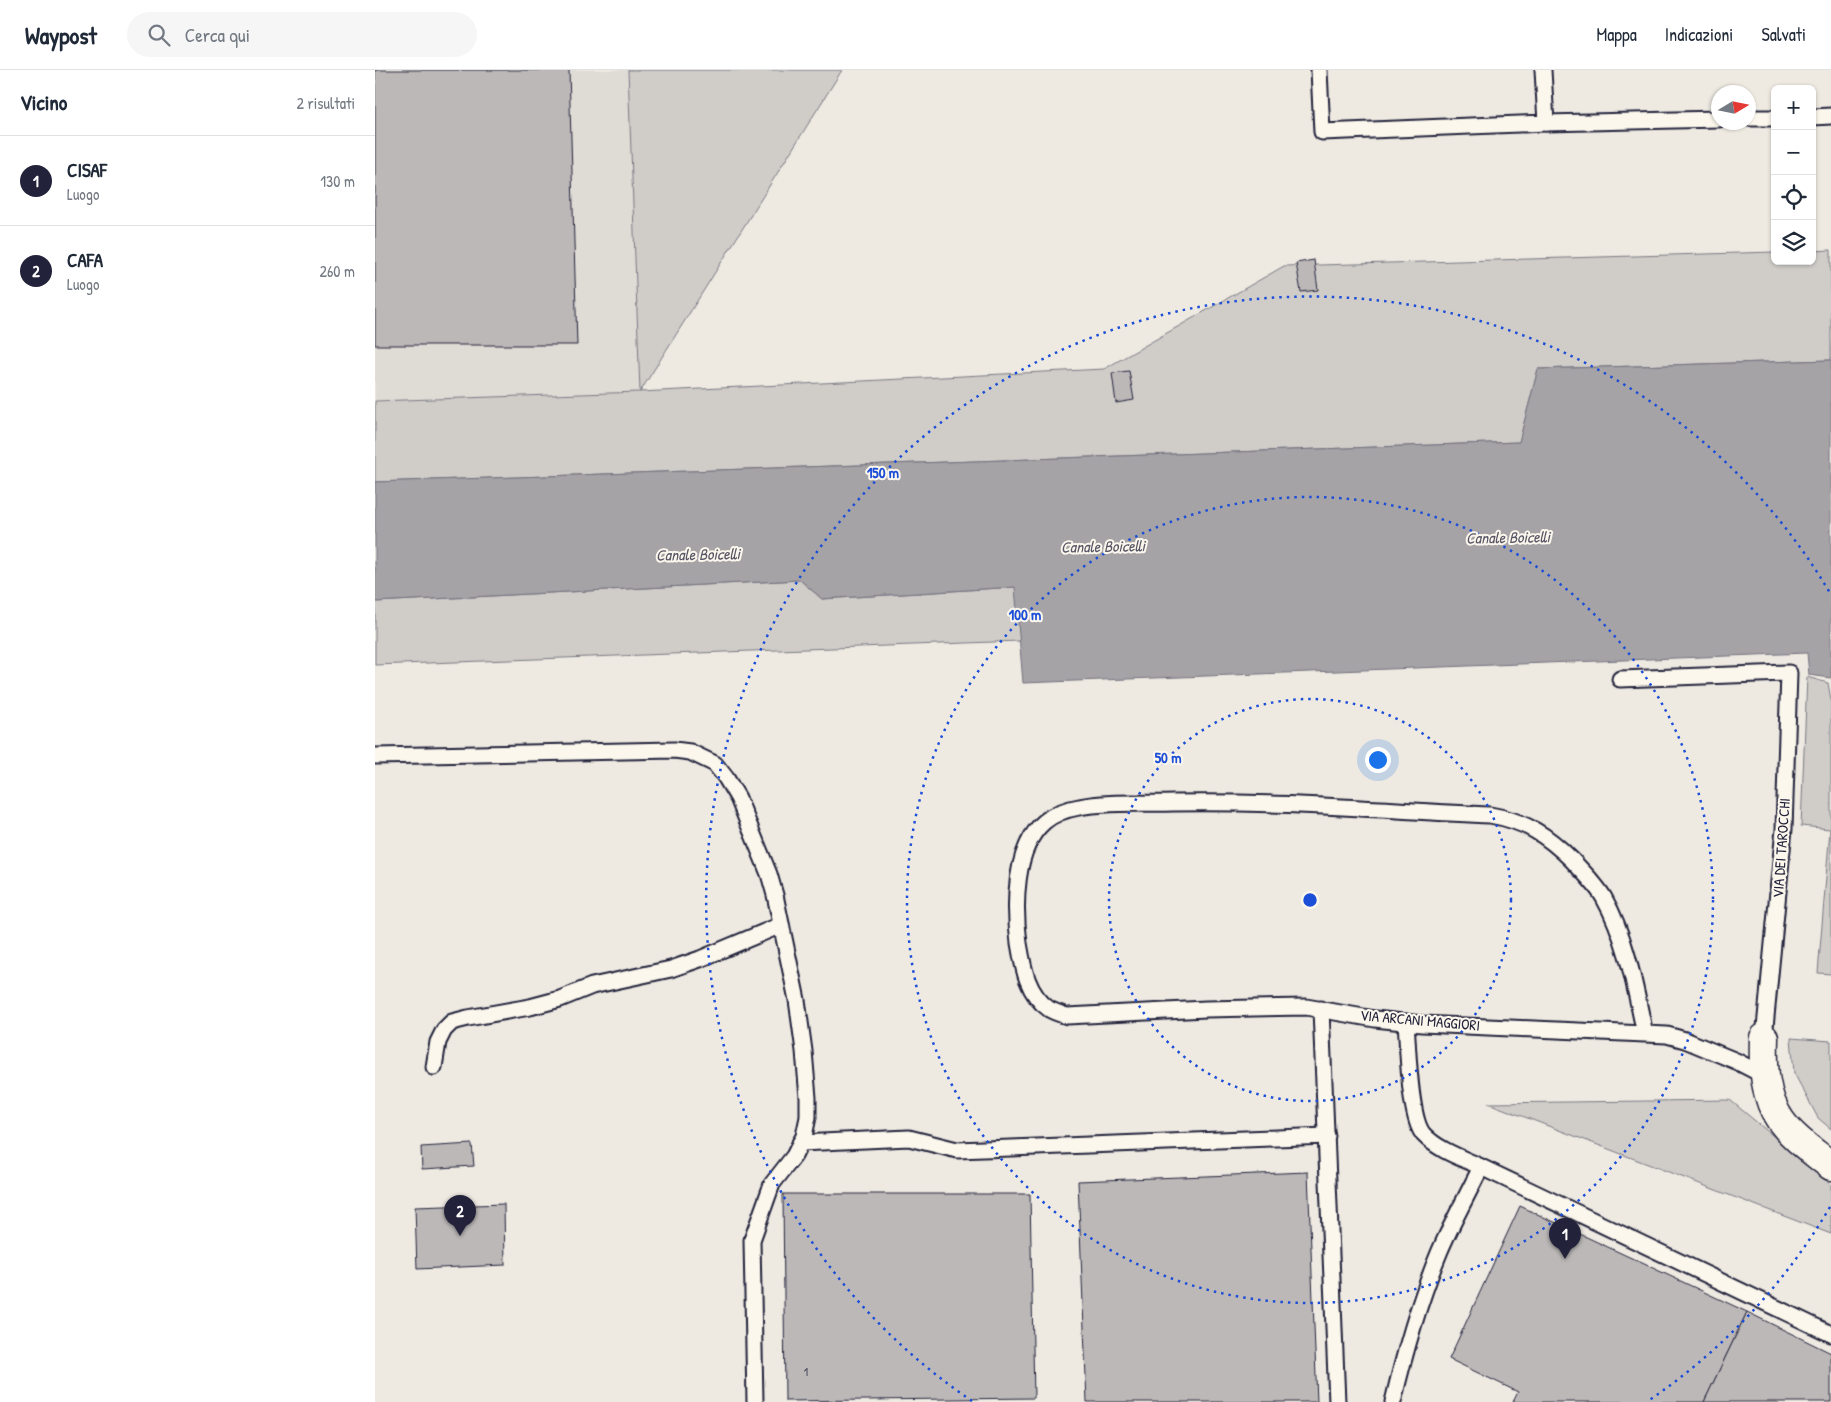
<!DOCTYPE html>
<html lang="it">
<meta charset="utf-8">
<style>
:root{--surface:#fff;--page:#f6f6f7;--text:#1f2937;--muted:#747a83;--line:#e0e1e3;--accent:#22223b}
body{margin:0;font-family:"Patrick Hand",sans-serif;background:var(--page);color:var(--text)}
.controls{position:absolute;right:15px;top:15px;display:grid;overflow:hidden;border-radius:8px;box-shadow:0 1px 4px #0004}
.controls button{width:45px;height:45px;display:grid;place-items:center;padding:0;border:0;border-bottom:1px solid var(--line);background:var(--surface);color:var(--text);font:25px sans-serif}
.compass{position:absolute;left:1336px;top:15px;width:45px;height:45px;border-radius:50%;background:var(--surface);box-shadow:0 1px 4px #0004;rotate:80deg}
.you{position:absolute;left:1002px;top:689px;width:18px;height:18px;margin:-12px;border:4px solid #fff;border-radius:50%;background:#1a73e8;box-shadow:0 0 0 8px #1a73e833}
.badge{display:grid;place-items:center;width:32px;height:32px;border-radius:50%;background:var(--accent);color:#fff;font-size:16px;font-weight:700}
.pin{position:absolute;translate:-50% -41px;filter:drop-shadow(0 1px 2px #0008)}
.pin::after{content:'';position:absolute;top:26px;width:18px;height:15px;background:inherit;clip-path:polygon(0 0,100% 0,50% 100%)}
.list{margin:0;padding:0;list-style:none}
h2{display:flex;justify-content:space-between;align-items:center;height:65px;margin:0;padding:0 20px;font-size:21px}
h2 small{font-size:16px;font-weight:400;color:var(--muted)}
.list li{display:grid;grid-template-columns:32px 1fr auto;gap:15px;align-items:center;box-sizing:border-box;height:90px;padding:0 20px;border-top:1px solid var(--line)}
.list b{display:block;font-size:19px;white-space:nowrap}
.list p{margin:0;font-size:16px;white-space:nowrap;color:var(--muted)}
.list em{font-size:16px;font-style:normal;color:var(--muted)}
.icon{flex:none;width:28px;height:28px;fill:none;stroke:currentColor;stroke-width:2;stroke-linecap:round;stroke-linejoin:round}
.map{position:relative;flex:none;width:1456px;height:1332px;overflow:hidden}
header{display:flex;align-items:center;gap:30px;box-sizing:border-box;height:70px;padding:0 25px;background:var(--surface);border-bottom:1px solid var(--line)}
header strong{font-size:24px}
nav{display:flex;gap:28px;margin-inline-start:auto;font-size:18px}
.search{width:350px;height:45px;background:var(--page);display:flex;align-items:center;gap:12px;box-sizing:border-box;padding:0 18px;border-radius:28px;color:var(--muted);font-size:19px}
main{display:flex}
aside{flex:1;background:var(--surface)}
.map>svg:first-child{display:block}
</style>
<header>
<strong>Waypost</strong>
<div class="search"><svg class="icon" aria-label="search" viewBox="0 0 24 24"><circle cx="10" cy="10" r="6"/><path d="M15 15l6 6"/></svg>Cerca qui</div>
<nav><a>Mappa</a><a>Indicazioni</a><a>Salvati</a></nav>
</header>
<main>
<aside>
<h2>Vicino<small>2 risultati</small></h2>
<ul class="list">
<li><span class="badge">1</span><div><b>CISAF</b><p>Luogo</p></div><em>130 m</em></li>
<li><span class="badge">2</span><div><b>CAFA</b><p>Luogo</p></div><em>260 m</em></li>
</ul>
</aside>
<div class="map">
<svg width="1456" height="1332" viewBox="0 0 1456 1332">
<rect width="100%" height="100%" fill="#eeeae2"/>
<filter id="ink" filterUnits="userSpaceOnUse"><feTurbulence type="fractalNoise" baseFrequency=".02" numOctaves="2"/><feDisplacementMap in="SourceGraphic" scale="10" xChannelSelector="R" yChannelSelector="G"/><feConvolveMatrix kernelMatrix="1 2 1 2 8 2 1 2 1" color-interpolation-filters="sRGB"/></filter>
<g filter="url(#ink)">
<path fill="#dfdbd5" d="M0 0H253L265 322 0 331Z"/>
<g fill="#d0cdc9" stroke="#797882">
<path d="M253 0H467L265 322 729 299 909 196 1400 182V191H1437V181L1456 180V290L1163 299 1144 372 0 412V331L265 322Z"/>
<path d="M425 510 447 529 641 517 645 571 0 595V532Z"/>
<path d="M1432 607 1453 613 1456 630V904L1443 903 1455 759 1426 756Z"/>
<path d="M1416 968 1456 971V1059L1443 1048 1419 1003Z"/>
<path d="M1355 1030 1456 1114V1164L1113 1033Z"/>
</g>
<path fill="#a6a3a7" stroke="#716f7c" d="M1456 290V608L1434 605 1432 583 648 613 640 517 447 529 425 510 0 532V412L1144 372 1163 299Z"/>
<g fill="#bcb8b8" stroke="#22223b">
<path d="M0 0H194L202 275H0Z"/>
<path d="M939 190 943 220 926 222 921 193Z"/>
<path d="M754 301 759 330 741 333 737 303Z"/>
<path d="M97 1074 99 1096 47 1099 46 1077Z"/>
<path d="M933 1102 942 1332H712L703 1111Z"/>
<path d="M408 1124H655L659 1328 410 1331Z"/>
<path d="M129 1134 130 1195 42 1199 40 1137Z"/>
<path d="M1145 1136 1372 1242 1329 1332H1138L1143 1322 1074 1289Z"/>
<path d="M1372 1242 1456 1283V1332H1329Z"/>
</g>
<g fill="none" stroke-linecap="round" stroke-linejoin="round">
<defs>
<g id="lane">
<path d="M944 0 947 62 1171 53 1168 0"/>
<path d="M1437 47 1456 46"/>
<path d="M1374 48H1400"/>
<path d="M1171 53 1344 49"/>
<path d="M1245 609 1414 603 1409 759 1389 968"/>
<path d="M0 686 299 680 315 682 340 694 351 708 363 728 394 804 400 825 422 930 429 981 433 1028V1047L429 1066 419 1086 397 1114 377 1170 380 1332"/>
<path d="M946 939 962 1332"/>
<path d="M1031 952C1033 975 1034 1050 1049 1065 1063 1080 1087 1088 1106 1097"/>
<path d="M1270 964C1260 918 1252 869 1229 828 1221 814 1208 802 1197 790 1172 765 1150 751 1115 745 1009 740 903 731 798 733 768 734 733 731 704 737 692 739 678 744 669 752 639 778 639 836 644 873 648 897 652 924 674 939 679 942 686 944 692 946L831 939 931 937 1000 949 1047 954 1292 965 1310 970 1361 991 1390 1006"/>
<path d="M59 997 63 972 69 960 77 952 93 948 155 937 185 929 217 916 296 899 325 889 406 855"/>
<path d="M425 1073 534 1068 582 1080 952 1066"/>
<path d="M1018 1332C1030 1281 1044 1231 1064 1183 1076 1154 1092 1126 1106 1097L1456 1264"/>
</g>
<path id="street" d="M1389 968C1388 996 1389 1027 1406 1051 1419 1069 1439 1082 1456 1096"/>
</defs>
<use href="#lane" stroke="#22223b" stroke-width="19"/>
<use href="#street" stroke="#22223b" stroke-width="31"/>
<use href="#lane" stroke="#fbf7ec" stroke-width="15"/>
<use href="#street" stroke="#fbf7ec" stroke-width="28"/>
</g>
</g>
<g fill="none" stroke="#1d4ed8" stroke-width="2.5" stroke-dasharray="2.5 5">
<circle cx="935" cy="830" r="201"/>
<circle cx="935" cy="830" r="403"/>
<path d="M1455 1137A604 604 0 0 1 1273 1331M597 1331A604 604 0 1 1 1455 523"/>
</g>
<g text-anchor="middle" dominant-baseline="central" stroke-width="4" stroke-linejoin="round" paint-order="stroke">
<g font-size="12" fill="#48485a">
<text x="431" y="1301">1</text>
</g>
<g font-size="15" fill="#22223b" stroke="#fbf7ec">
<text transform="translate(1406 778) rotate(-86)">VIA DEI TAROCCHI</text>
<text transform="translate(1045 950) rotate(5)">VIA ARCANI MAGGIORI</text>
</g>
<g font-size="16" font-style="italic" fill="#575666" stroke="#fbf7ec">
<text transform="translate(1133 467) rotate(-1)">Canale Boicelli</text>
<text transform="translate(728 476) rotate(-1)">Canale Boicelli</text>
<text transform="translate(323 484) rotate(-1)">Canale Boicelli</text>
</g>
</g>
<circle cx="935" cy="830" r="8" fill="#1d4ed8" stroke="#fbf7ec" stroke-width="2.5"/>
<g font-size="15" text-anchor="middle" font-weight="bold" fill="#1d4ed8" stroke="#fbf7ec" stroke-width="4" stroke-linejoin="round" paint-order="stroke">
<text x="508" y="408">150 m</text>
<text x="650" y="550">100 m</text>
<text x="793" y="693">50 m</text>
</g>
</svg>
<div class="controls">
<button>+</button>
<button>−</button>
<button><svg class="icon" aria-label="locate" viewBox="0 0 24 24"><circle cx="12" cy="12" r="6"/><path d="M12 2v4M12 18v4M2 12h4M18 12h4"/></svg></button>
<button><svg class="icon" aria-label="layers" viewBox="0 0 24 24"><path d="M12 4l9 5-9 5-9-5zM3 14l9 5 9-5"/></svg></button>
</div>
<svg class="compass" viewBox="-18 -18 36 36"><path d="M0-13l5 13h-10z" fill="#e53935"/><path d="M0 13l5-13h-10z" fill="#747a83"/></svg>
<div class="you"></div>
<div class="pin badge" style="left:1190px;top:1189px">1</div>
<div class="pin badge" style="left:85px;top:1166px">2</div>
</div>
</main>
